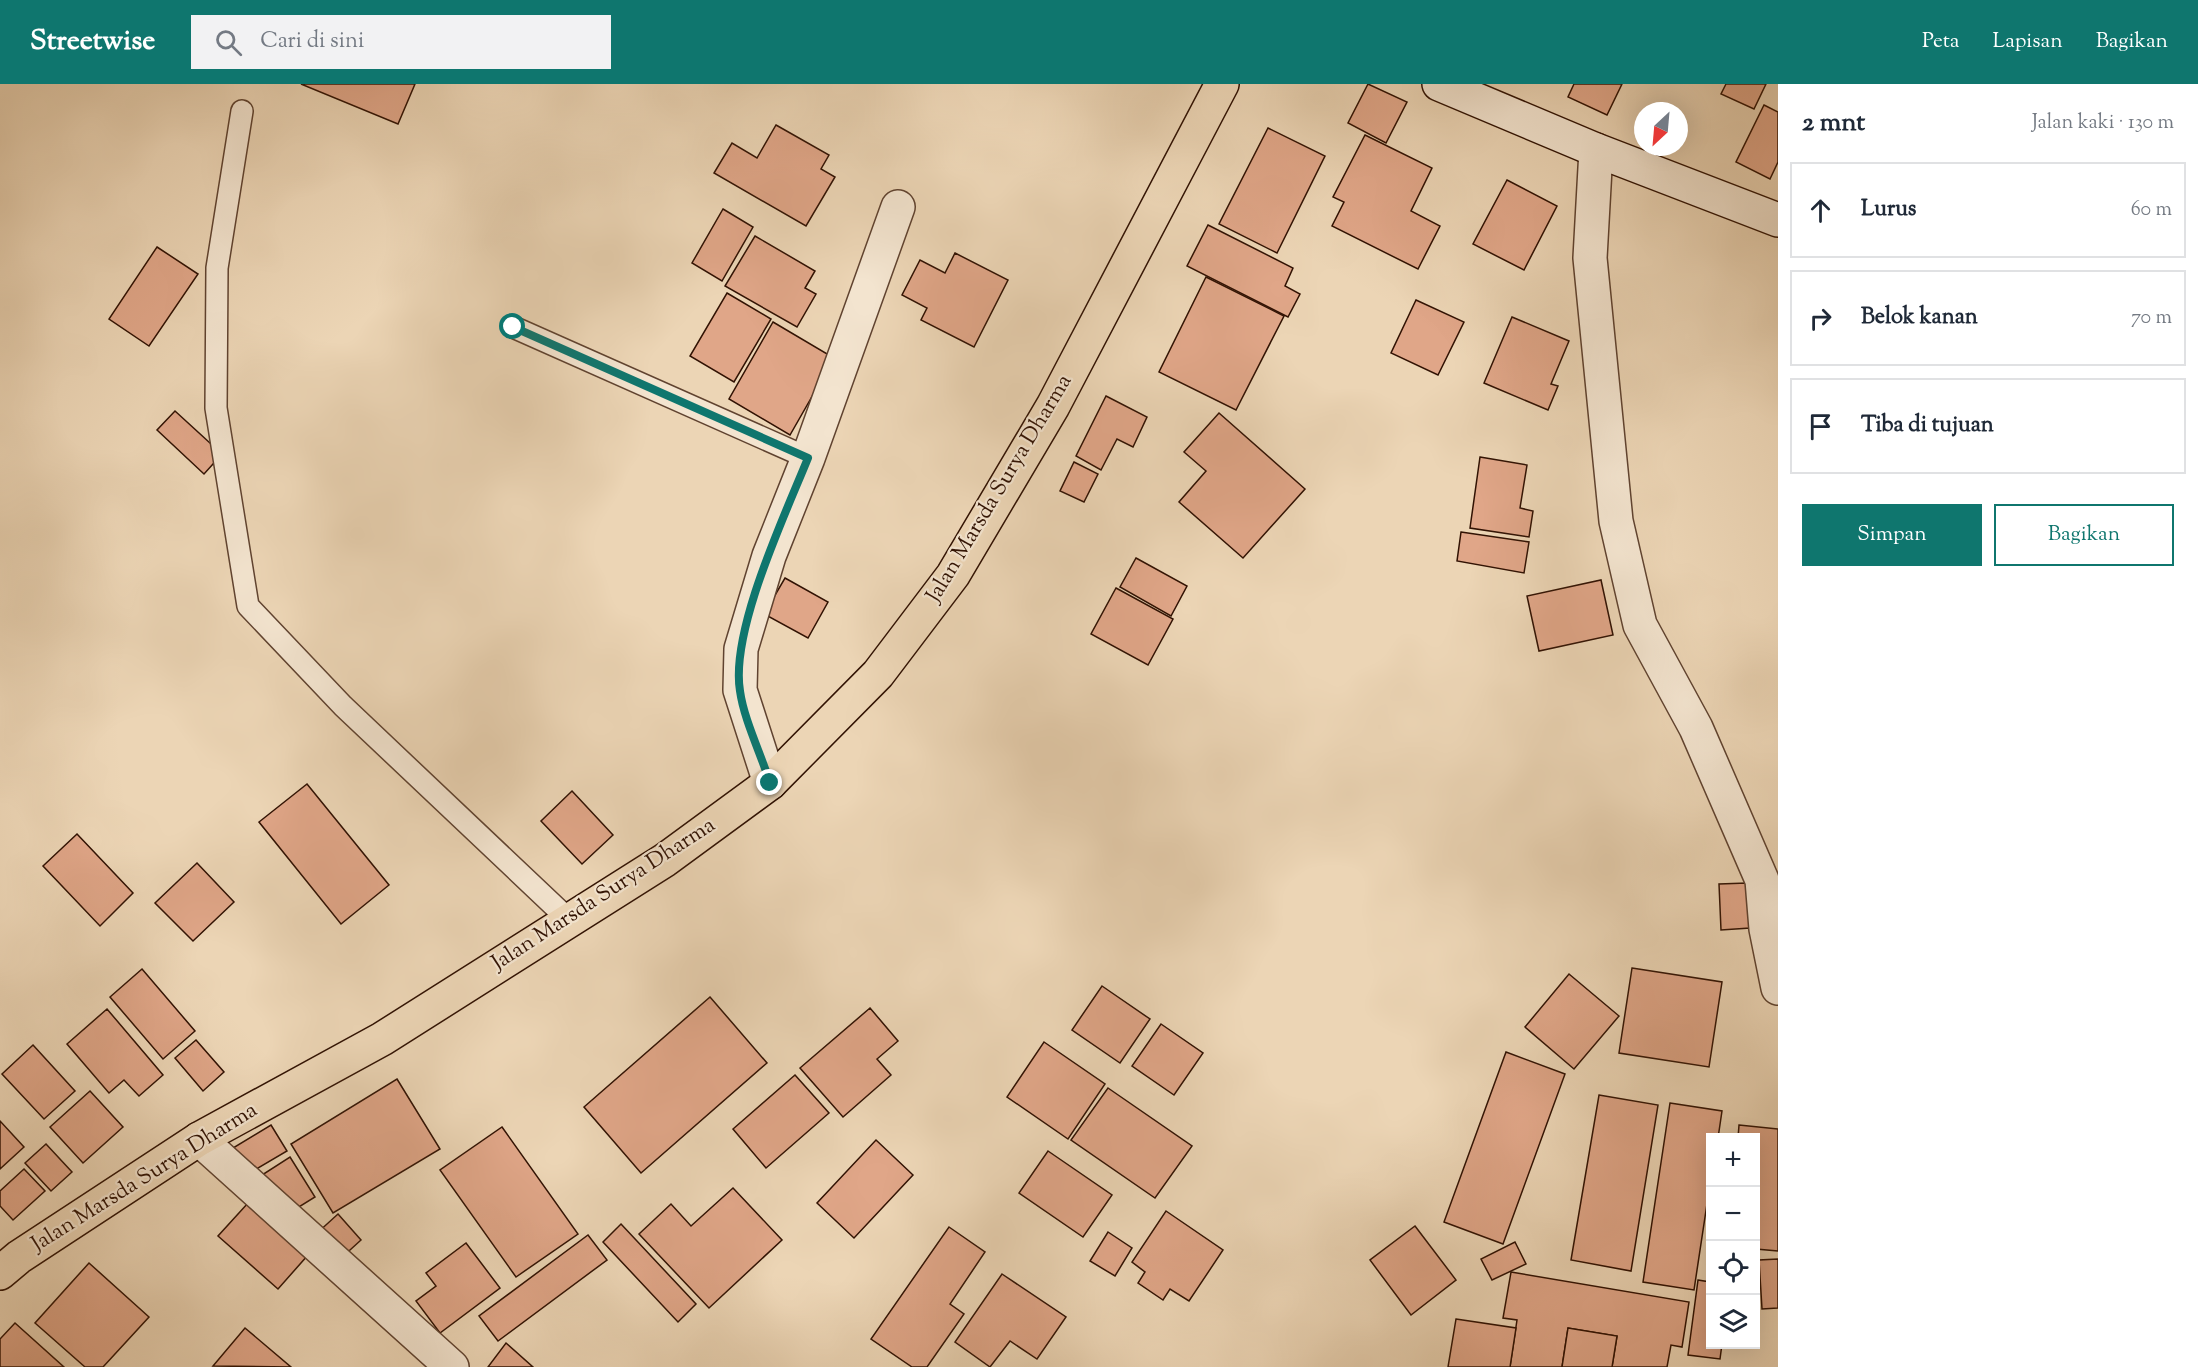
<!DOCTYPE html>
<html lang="id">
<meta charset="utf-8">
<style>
:root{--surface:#fff;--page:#f2f2f3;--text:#1f2937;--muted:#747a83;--line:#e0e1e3;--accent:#0f766e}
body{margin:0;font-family:"Sorts Mill Goudy",serif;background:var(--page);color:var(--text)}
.controls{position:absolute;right:18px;bottom:18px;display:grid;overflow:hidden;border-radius:0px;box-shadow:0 6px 24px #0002}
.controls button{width:54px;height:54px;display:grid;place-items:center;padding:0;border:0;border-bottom:2px solid var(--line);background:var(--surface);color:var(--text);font:30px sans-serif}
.compass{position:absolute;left:1634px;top:18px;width:54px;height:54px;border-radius:50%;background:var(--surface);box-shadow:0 6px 24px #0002;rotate:206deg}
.stop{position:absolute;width:18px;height:18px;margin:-14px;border:4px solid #0f766e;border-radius:50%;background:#fff}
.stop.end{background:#0f766e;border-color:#fff;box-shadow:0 2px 6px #0008}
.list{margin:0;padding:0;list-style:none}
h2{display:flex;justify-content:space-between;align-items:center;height:78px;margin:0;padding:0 24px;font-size:26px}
h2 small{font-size:20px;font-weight:400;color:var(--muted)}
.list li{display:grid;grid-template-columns:39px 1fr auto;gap:18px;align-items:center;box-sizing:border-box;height:96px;margin:0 12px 12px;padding:0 12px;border:2px solid var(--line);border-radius:0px}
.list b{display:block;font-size:22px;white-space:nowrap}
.list em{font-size:20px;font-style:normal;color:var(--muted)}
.actions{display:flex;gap:12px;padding:18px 24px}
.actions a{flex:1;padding:14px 0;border:2px solid var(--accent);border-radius:0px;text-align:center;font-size:21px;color:var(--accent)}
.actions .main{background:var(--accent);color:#fff}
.icon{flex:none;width:33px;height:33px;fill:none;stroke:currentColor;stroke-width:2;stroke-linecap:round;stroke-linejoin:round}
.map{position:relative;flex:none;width:1778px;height:1283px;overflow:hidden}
header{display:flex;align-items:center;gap:36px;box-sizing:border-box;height:84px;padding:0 30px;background:var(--accent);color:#fff}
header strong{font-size:28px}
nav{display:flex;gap:33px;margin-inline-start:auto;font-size:21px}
.search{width:420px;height:54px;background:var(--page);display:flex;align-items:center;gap:15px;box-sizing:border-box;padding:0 21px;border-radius:0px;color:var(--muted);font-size:22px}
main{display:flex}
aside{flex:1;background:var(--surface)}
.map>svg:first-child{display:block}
</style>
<header>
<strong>Streetwise</strong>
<div class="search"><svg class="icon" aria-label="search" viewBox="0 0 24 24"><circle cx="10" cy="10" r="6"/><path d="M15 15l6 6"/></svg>Cari di sini</div>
<nav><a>Peta</a><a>Lapisan</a><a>Bagikan</a></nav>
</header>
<main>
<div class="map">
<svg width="1778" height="1283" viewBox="0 0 1778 1283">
<rect width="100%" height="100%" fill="#ecd5b5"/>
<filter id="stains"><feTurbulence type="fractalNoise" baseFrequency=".00333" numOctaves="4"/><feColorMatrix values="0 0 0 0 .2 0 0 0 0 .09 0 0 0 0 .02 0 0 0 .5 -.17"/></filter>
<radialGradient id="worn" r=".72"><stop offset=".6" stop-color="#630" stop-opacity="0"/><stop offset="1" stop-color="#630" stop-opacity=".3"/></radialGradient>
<g fill="#e0a688" stroke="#311203" stroke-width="1.5">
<path d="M301 0H415L398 40Z"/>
<path d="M1368 0 1407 18 1386 59 1348 39Z"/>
<path d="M1574 0H1622L1607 31 1568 13Z"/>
<path d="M1726 0H1766L1754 25 1721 10Z"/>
<path d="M1764 21 1778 28V78L1770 95 1736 78Z"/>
<path d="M776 41 829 71 821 85 835 93 806 142 714 89 732 59 757 74Z"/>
<path d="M1268 44 1325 72 1277 169 1219 140Z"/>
<path d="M1365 51 1432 84 1411 127 1440 142 1418 185 1332 142 1344 118 1333 113Z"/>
<path d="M1507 96 1557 122 1524 186 1473 160Z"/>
<path d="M723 125 753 143 722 197 692 179Z"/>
<path d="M1208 141 1293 184 1285 202 1300 210 1288 233 1187 182Z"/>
<path d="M755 152 815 187 805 204 816 210 797 243 725 202Z"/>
<path d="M157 163 198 190 149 262 109 235Z"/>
<path d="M955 169 1008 196 974 263 921 236 927 224 902 211 920 176 945 189Z"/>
<path d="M1206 193 1284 232 1236 326 1159 288Z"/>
<path d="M727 209 771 235 734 298 690 272Z"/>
<path d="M1416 216 1464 238 1438 291 1391 269Z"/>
<path d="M1512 233 1569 257 1551 300 1558 302 1548 326 1484 299Z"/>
<path d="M773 238 834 274 790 351 729 315Z"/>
<path d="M1106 312 1147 333 1133 363 1117 355 1101 386 1076 372Z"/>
<path d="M175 327 222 370 204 390 157 346Z"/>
<path d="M1219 329 1305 405 1243 474 1179 418 1206 387 1184 368Z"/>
<path d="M1480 373 1527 381 1520 424 1533 427 1529 453 1470 444Z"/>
<path d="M1074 378 1098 390 1084 418 1060 407Z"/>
<path d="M1461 448 1529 458 1524 489 1457 477Z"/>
<path d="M1136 474 1187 502 1171 532 1120 503Z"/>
<path d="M785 494 828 518 808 554 764 530Z"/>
<path d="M1601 496 1613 551 1539 567 1527 512Z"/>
<path d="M1116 504 1173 535 1148 581 1091 550Z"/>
<path d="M307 700 389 801 341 840 259 738Z"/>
<path d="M572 707 613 751 582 780 541 737Z"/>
<path d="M77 750 133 809 100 842 43 782Z"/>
<path d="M197 779 234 818 193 857 155 819Z"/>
<path d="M1747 799 1750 844 1721 846 1719 800Z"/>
<path d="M1632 884 1722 898 1709 983 1619 969Z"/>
<path d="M142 885 195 947 163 975 110 913Z"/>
<path d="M1569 890 1619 932 1574 985 1525 943Z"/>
<path d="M1102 902 1150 935 1120 979 1072 946Z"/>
<path d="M710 913 767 979 641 1089 584 1023Z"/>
<path d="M870 924 898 957 877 975 891 991 843 1033 800 984Z"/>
<path d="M107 925 163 991 139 1012 124 996 109 1009 67 960Z"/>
<path d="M1161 940 1203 969 1174 1011 1132 982Z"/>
<path d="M196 956 224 988 203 1007 175 974Z"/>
<path d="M1044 958 1105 1000 1068 1055 1007 1013Z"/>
<path d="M33 961 75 1007 44 1035 2 990Z"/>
<path d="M1506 968 1565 990 1503 1160 1444 1138Z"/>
<path d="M795 991 829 1029 766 1084 733 1045Z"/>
<path d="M397 995 440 1065 333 1129 291 1060Z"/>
<path d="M1108 1004 1192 1062 1155 1114 1071 1056Z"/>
<path d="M90 1007 123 1043 83 1079 50 1043Z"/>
<path d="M1599 1011 1658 1021 1631 1187 1571 1176Z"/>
<path d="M1670 1019 1722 1027 1718 1054H1710V1100L1694 1206 1643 1198Z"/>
<path d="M0 1037 24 1063 0 1085Z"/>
<path d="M271 1041 287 1067 248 1090 233 1064Z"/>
<path d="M1739 1041 1778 1045V1167L1756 1165V1054H1738Z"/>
<path d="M502 1043 578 1150 516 1193 440 1086Z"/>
<path d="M876 1056 913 1091 854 1154 817 1119Z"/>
<path d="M46 1060 72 1088 51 1107 25 1079Z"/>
<path d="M1048 1067 1112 1111 1083 1153 1019 1109Z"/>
<path d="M290 1073 315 1113 286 1131 262 1091Z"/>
<path d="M24 1085 45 1107 13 1136 0 1122V1107Z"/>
<path d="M733 1104 782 1156 709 1224 639 1150 671 1120 691 1142Z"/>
<path d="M248 1119 308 1171 278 1205 218 1152Z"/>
<path d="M1166 1127 1223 1166 1189 1217 1170 1205 1163 1216 1138 1199 1145 1188 1132 1178Z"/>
<path d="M338 1130 361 1156 339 1176 316 1150Z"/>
<path d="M621 1140 696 1220 678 1238 603 1158Z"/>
<path d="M1415 1142 1456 1196 1411 1231 1370 1176Z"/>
<path d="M949 1143 985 1168 950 1220 964 1230 927 1283H912L871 1255Z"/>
<path d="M1108 1148 1132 1164 1115 1192 1090 1177Z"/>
<path d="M588 1151 607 1176 498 1257 479 1232Z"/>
<path d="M1515 1158 1526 1180 1492 1196 1481 1175Z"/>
<path d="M466 1159 500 1204 440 1249 416 1217 436 1202 426 1189Z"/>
<path d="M1778 1175V1224L1762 1225 1759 1176Z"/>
<path d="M89 1179 149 1233 103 1283H85L35 1239Z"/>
<path d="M1511 1188 1689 1218 1682 1263 1671 1261 1667 1283H1612L1617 1252 1568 1244 1562 1283H1510L1517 1236 1503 1234Z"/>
<path d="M1002 1190 1066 1233 1037 1275 1010 1257 990 1283 955 1258Z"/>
<path d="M1698 1196 1710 1198V1260H1722L1720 1275 1688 1271Z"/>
<path d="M1456 1235 1516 1244 1510 1283H1448Z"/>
<path d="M15 1239 64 1283H0V1255Z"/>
<path d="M245 1244 291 1283 213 1282Z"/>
<path d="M1568 1244 1617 1252 1612 1283H1562Z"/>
<path d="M506 1259 533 1283H488Z"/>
</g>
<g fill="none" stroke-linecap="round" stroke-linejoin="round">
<defs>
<g id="lane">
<path d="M242 27 217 184 216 324 248 522 343 622 568 835"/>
<path d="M513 243 808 374"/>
</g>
<g id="street">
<path d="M1596 66 1590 174 1616 437 1640 541 1696 644 1762 796 1766 845 1778 904"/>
<path d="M770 699 740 606 741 565 769 472 808 374 898 123"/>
<path d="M199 1055 452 1283"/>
</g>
<path id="secondary" d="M1439 0 1596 66 1778 136"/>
<path id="highway" d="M0 1189 19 1173 199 1055 382 955 665 776 770 699 878 590 953 491 1053 322 1222 0"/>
</defs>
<use href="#lane" stroke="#604330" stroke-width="24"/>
<use href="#street" stroke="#604330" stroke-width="36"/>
<use href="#secondary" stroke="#311203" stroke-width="36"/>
<use href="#highway" stroke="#311203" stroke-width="36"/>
<use href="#lane" stroke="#f3e4cf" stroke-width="21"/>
<use href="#street" stroke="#f3e4cf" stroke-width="33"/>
<use href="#secondary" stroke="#f3e4cf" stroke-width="33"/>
<use href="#highway" stroke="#ecd5b5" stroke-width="33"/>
</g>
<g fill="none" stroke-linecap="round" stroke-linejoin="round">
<path stroke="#0f766e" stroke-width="8" d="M513 243 808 374C785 431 730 547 740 607 744 636 761 670 770 699"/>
</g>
<g text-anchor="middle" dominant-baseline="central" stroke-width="4.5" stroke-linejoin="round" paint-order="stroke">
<g font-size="22" fill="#311203" stroke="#f3e4cf">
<text transform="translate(1000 405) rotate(-59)">Jalan Marsda Surya Dharma</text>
<text transform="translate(604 811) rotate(-33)">Jalan Marsda Surya Dharma</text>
<text transform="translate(145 1094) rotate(-32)">Jalan Marsda Surya Dharma</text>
</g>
</g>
<rect width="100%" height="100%" filter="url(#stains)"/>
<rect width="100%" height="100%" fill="url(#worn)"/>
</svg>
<div class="controls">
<button>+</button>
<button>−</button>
<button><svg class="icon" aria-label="locate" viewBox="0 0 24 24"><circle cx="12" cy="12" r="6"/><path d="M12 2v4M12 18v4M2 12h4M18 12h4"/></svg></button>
<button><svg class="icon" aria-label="layers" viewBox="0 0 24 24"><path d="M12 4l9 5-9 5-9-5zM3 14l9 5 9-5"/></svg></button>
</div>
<svg class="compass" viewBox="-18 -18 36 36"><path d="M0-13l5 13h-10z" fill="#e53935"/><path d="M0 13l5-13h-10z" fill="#747a83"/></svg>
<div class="stop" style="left:513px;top:243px"></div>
<div class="stop end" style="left:770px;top:699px"></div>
</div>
<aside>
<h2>2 mnt<small>Jalan kaki · 130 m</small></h2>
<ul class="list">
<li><svg class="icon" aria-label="ahead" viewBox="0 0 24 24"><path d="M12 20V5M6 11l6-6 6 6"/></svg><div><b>Lurus</b></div><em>60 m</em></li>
<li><svg class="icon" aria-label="right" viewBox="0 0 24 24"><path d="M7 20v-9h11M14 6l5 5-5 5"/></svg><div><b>Belok kanan</b></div><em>70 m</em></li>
<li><svg class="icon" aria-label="arrive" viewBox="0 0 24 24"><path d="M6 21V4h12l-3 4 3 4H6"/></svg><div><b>Tiba di tujuan</b></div></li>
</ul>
<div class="actions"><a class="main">Simpan</a><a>Bagikan</a></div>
</aside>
</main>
